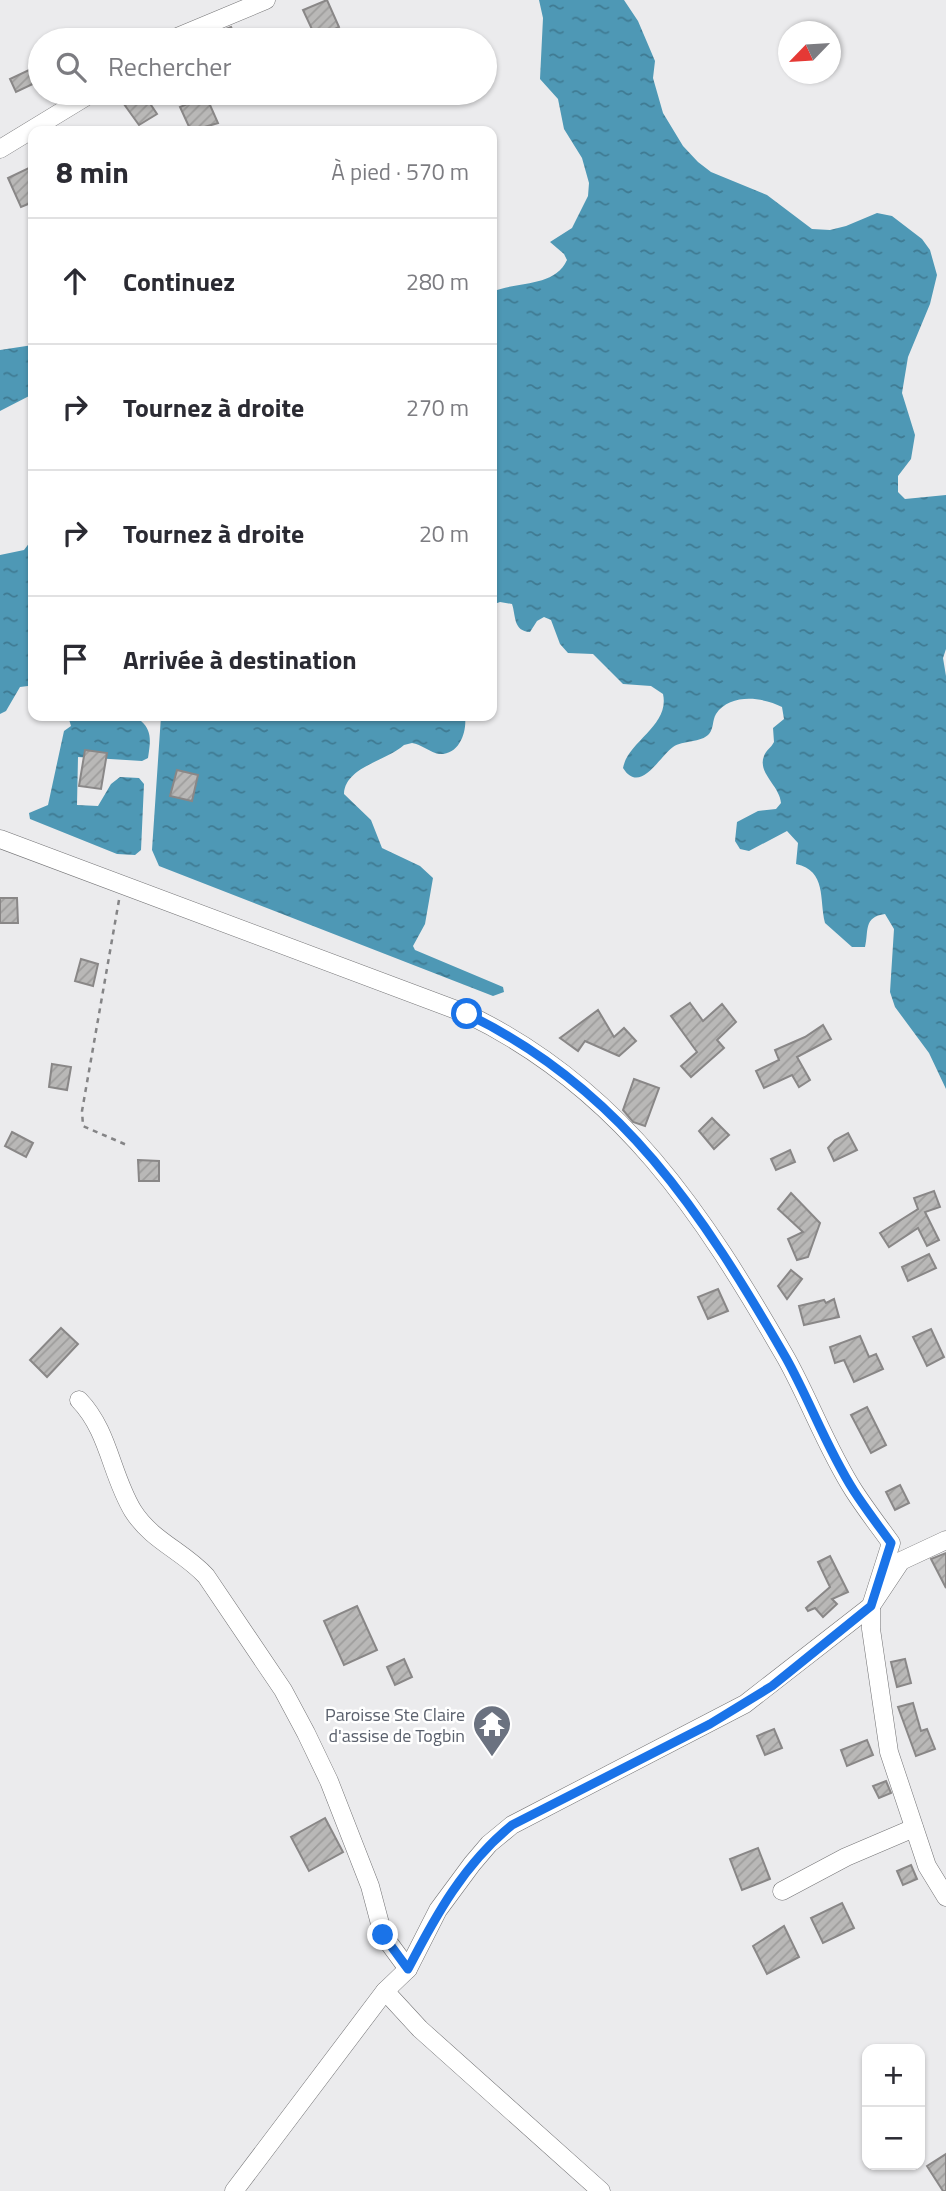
<!DOCTYPE html>
<html lang="fr">
<meta charset="utf-8">
<style>
:root{--surface:#fff;--page:#f2f2f3;--text:#2b2b33;--muted:#7c7c81;--line:#e1e1e2}
body{margin:0;font-family:"Titillium Web",sans-serif;background:var(--page);color:var(--text)}
.controls{position:absolute;right:21px;bottom:21px;display:grid;overflow:hidden;border-radius:14px;box-shadow:0 2px 5px #0004}
.controls button{width:63px;height:63px;display:grid;place-items:center;padding:0;border:0;border-bottom:2px solid var(--line);background:var(--surface);color:var(--text);font:35px sans-serif}
.compass{position:absolute;left:778px;top:21px;width:63px;height:63px;border-radius:50%;background:var(--surface);box-shadow:0 2px 5px #0004;rotate:245deg}
.stop{position:absolute;width:21px;height:21px;margin:-16px;border:5px solid #1a73e8;border-radius:50%;background:#fff}
.stop.end{background:#1a73e8;border-color:#fff;box-shadow:0 2px 7px #0008}
.list{margin:0;padding:0;list-style:none}
h2{display:flex;justify-content:space-between;align-items:center;height:91px;margin:0;padding:0 28px;font-size:30px}
h2 small{font-size:23px;font-weight:400;color:var(--muted)}
.list li{display:grid;grid-template-columns:46px 1fr auto;gap:21px;align-items:center;box-sizing:border-box;height:126px;padding:0 28px;border-top:2px solid var(--line)}
.list b{display:block;font-size:26px;white-space:nowrap}
.list em{font-size:23px;font-style:normal;color:var(--muted)}
.icon{flex:none;width:38px;height:38px;fill:none;stroke:currentColor;stroke-width:2;stroke-linecap:round;stroke-linejoin:round}
.map{position:relative;flex:none;width:946px;height:2191px;overflow:hidden}
.search{position:absolute;background:var(--surface);box-shadow:0 2px 5px #0004;left:28px;top:28px;width:469px;height:77px;display:flex;align-items:center;gap:18px;box-sizing:border-box;padding:0 24px;border-radius:38px;color:var(--muted);font-size:26px}
.panel{position:absolute;background:var(--surface);box-shadow:0 2px 5px #0004;left:28px;top:126px;width:469px;height:595px;border-radius:14px}
.map>svg:first-child{display:block}
</style>
<div class="map">
<svg width="946" height="2191" viewBox="0 0 946 2191">
<defs>
<pattern id="water-ripples" width="26" height="14" patternUnits="userSpaceOnUse" patternTransform="scale(1.75)"><rect width="26" height="14" fill="#4e98b5"/><path d="M2 4q2-2 4 0t4 0M15 11q2-2 4 0t4 0" fill="none" stroke="#3f7a92"/></pattern>
<pattern id="building-hatch" width="6" height="6" patternUnits="userSpaceOnUse" patternTransform="scale(1.75)"><rect width="6" height="6" fill="#b9b8b7"/><path d="M-1 1l2-2M0 6l6-6M5 7l2-2" fill="none" stroke="#9e9d9c"/></pattern>
</defs>
<rect width="100%" height="100%" fill="#ebebed"/>
<g fill="url(#water-ripples)">
<path d="M539 0H624L638 21 655 61 653 78 663 113 683 146 698 162 711 172 767 195 812 229 830 230 846 226 877 213 892 216 922 239 930 250 937 275 930 304 908 357 902 393 915 435 911 459 898 476V492L905 499 946 495V649L943 658 946 676V1089L929 1053 895 1007 890 992 894 929 885 914C863 917 869 931 865 947H852L825 923C819 899 827 871 796 864L798 843 787 831 749 851 740 849 735 841 737 822 758 811 776 809 781 803C780 786 757 773 764 756 766 750 771 748 774 742L773 728 784 719 782 707C763 697 730 693 716 714 712 721 714 728 709 734 701 743 683 740 673 747 659 757 640 795 623 768 628 741 670 726 663 694L651 686 623 684 593 654 568 653 560 644 551 620 544 617 537 621 530 632C513 631 516 616 512 604L500 602 492 605V292C516 281 554 288 567 260L564 254 550 242 572 228 588 196 589 183 582 158 564 129 558 99 540 79 543 18Z"/>
<path d="M33 345V394L0 411V350Z"/>
<path d="M33 538V711H30L28 686 20 687 6 711 0 714V555L24 550Z"/>
<path d="M68 716 141 721C153 731 150 744 148 758L142 761 78 757 77 805 98 806 111 784 120 777 139 778 144 784 141 850 135 855 117 854 30 819 29 813 48 805 64 731 71 726Z"/>
<path d="M161 716H465C467 731 460 755 439 754 431 753 421 744 412 743L404 745C386 761 345 767 344 794L371 820 382 848 420 866 433 878 425 924 413 946 415 950 503 987 504 992 493 996 159 866 152 850Z"/>
</g>
<g fill="url(#building-hatch)" stroke="#898787" stroke-width="2">
<path d="M327 0 339 27 316 38 303 10Z"/>
<path d="M231 27 237 40H218L215 33Z"/>
<path d="M31 69 37 82 16 92 10 79Z"/>
<path d="M116 93H143L157 114 139 125Z"/>
<path d="M206 96 218 123 191 131 180 107Z"/>
<path d="M33 166V202L21 207 8 178Z"/>
<path d="M85 750 107 753 101 789 79 786Z"/>
<path d="M177 770 198 775 192 801 170 796Z"/>
<path d="M0 898H17L18 923H0Z"/>
<path d="M81 959 98 964 93 986 75 981Z"/>
<path d="M690 1003 703 1021 722 1004 736 1022 717 1040 724 1048 691 1077 681 1066 697 1052 671 1016Z"/>
<path d="M598 1010 614 1037 624 1028 636 1041 619 1056 585 1041 578 1051 560 1038Z"/>
<path d="M823 1025 831 1039 797 1057 810 1080 799 1087 792 1075 764 1088 756 1071 779 1060 775 1050 805 1037Z"/>
<path d="M52 1064 71 1067 67 1090 49 1087Z"/>
<path d="M634 1079 659 1088 645 1126 633 1122 623 1110Z"/>
<path d="M712 1118 729 1135 714 1149 699 1131Z"/>
<path d="M12 1132 33 1143 26 1157 5 1146Z"/>
<path d="M848 1133 857 1150 834 1161 828 1148 835 1140Z"/>
<path d="M790 1150 795 1162 776 1170 771 1159Z"/>
<path d="M138 1160 159 1161V1181H139Z"/>
<path d="M934 1191 940 1207 925 1212 939 1240 927 1246 918 1228 889 1247 880 1233 918 1209 914 1198Z"/>
<path d="M791 1193 820 1223 808 1257 797 1260 788 1239 803 1232 778 1209Z"/>
<path d="M929 1254 936 1268 908 1281 902 1267Z"/>
<path d="M791 1270 802 1279 787 1299 778 1286Z"/>
<path d="M718 1289 728 1311 708 1319 698 1297Z"/>
<path d="M834 1299 839 1317 804 1325 799 1306 824 1300 826 1303Z"/>
<path d="M61 1328 78 1344 47 1377 30 1360Z"/>
<path d="M931 1329 944 1357 927 1366 913 1337Z"/>
<path d="M860 1336 869 1357 876 1354 883 1369 854 1382 844 1360 835 1363 830 1347Z"/>
<path d="M867 1407 886 1445 871 1453 851 1415Z"/>
<path d="M900 1485 909 1503 895 1510 886 1492Z"/>
<path d="M946 1553V1588L931 1559Z"/>
<path d="M830 1556 848 1592 832 1599 837 1604 823 1617 815 1608 808 1611 806 1608 830 1587 818 1562Z"/>
<path d="M357 1606 377 1650 344 1665 324 1621Z"/>
<path d="M404 1659 412 1677 395 1685 387 1667Z"/>
<path d="M905 1659 911 1683 897 1687 891 1662Z"/>
<path d="M913 1703 921 1731 927 1729 935 1749 916 1756 898 1707Z"/>
<path d="M774 1729 782 1748 765 1755 757 1736Z"/>
<path d="M867 1740 873 1755 847 1766 841 1750Z"/>
<path d="M886 1781 891 1793 879 1798 873 1786Z"/>
<path d="M325 1818 343 1852 309 1871 291 1837Z"/>
<path d="M758 1848 770 1879 742 1890 730 1859Z"/>
<path d="M911 1865 917 1879 903 1885 897 1871Z"/>
<path d="M842 1903 854 1928 823 1943 811 1918Z"/>
<path d="M784 1926 799 1957 767 1974 753 1946Z"/>
<path d="M946 2154V2191H943L927 2166Z"/>
</g>
<g fill="none" stroke-linecap="round" stroke-linejoin="round">
<defs>
<g id="minor">
<path d="M170 40 266 0"/>
<path d="M0 149 92 93"/>
<path d="M0 839 467 1014C622 1089 703 1214 786 1358 810 1401 827 1449 854 1491 865 1508 878 1525 891 1543L871 1606V1629L889 1752 927 1866 946 1897"/>
<path d="M79 1400C109 1431 111 1475 133 1511 152 1541 183 1551 206 1576L283 1690 306 1733 329 1781 370 1886 383 1935 408 1969"/>
<path d="M782 1891 846 1857 914 1828"/>
<path d="M385 1991 420 2029 601 2191"/>
<path d="M234 2191 385 1991 408 1969 438 1910 472 1864 489 1844 512 1825 745 1704 871 1606 901 1561 946 1540"/>
</g>
</defs>
<use href="#minor" stroke="#737375" stroke-width="19"/>
<path stroke="#848486" stroke-width="2.5" stroke-dasharray="5 5" stroke-linecap="butt" d="M119 900 82 1111 83 1126 129 1146"/>
<use href="#minor" stroke="#fff" stroke-width="18"/>
</g>
<g fill="none" stroke-linecap="round" stroke-linejoin="round">
<path stroke="#1a73e8" stroke-width="9" d="M383 1935 408 1969C436 1915 464 1864 512 1825L710 1724 772 1686 871 1606 891 1543C878 1525 865 1508 854 1491 827 1449 810 1401 786 1358 703 1214 621 1088 467 1014"/>
</g>
<defs>
<symbol id="temple-pin" viewBox="-11 -11 22 30"><path d="M0 17L-7.5 6A9.5 9.5 0 1 1 7.5 6Z" fill="#6b7280" stroke="#fff"/><path d="M0-6L5-2H3V0L6.5 2.5H4V6H1.5V3h-3V6H-4V2.5H-6.5L-3 0V-2H-5Z" fill="#fff"/></symbol>
</defs>
<g fill-rule="evenodd">
<use href="#temple-pin" x="470" y="1702" width="44" height="60"/>
</g>
<g text-anchor="middle" dominant-baseline="central" stroke-width="5" stroke-linejoin="round" paint-order="stroke">
<g font-size="18" fill="#5b616d" stroke="#fff" text-anchor="end">
<text x="465" y="1714">Paroisse Ste Claire<tspan x="465" dy="21">d'assise de Togbin</tspan></text>
</g>
</g>
</svg>
<div class="controls">
<button>+</button>
<button>−</button>
</div>
<svg class="compass" viewBox="-18 -18 36 36"><path d="M0-13l5 13h-10z" fill="#e53935"/><path d="M0 13l5-13h-10z" fill="#7c7c81"/></svg>
<div class="stop" style="left:467px;top:1014px"></div>
<div class="stop end" style="left:383px;top:1935px"></div>
<div class="search"><svg class="icon" aria-label="search" viewBox="0 0 24 24"><circle cx="10" cy="10" r="6"/><path d="M15 15l6 6"/></svg>Rechercher</div>
<section class="panel">
<h2>8 min<small>À pied · 570 m</small></h2>
<ul class="list">
<li><svg class="icon" aria-label="ahead" viewBox="0 0 24 24"><path d="M12 20V5M6 11l6-6 6 6"/></svg><div><b>Continuez</b></div><em>280 m</em></li>
<li><svg class="icon" aria-label="right" viewBox="0 0 24 24"><path d="M7 20v-9h11M14 6l5 5-5 5"/></svg><div><b>Tournez à droite</b></div><em>270 m</em></li>
<li><svg class="icon" aria-label="right" viewBox="0 0 24 24"><path d="M7 20v-9h11M14 6l5 5-5 5"/></svg><div><b>Tournez à droite</b></div><em>20 m</em></li>
<li><svg class="icon" aria-label="arrive" viewBox="0 0 24 24"><path d="M6 21V4h12l-3 4 3 4H6"/></svg><div><b>Arrivée à destination</b></div></li>
</ul>
</section>
</div>
